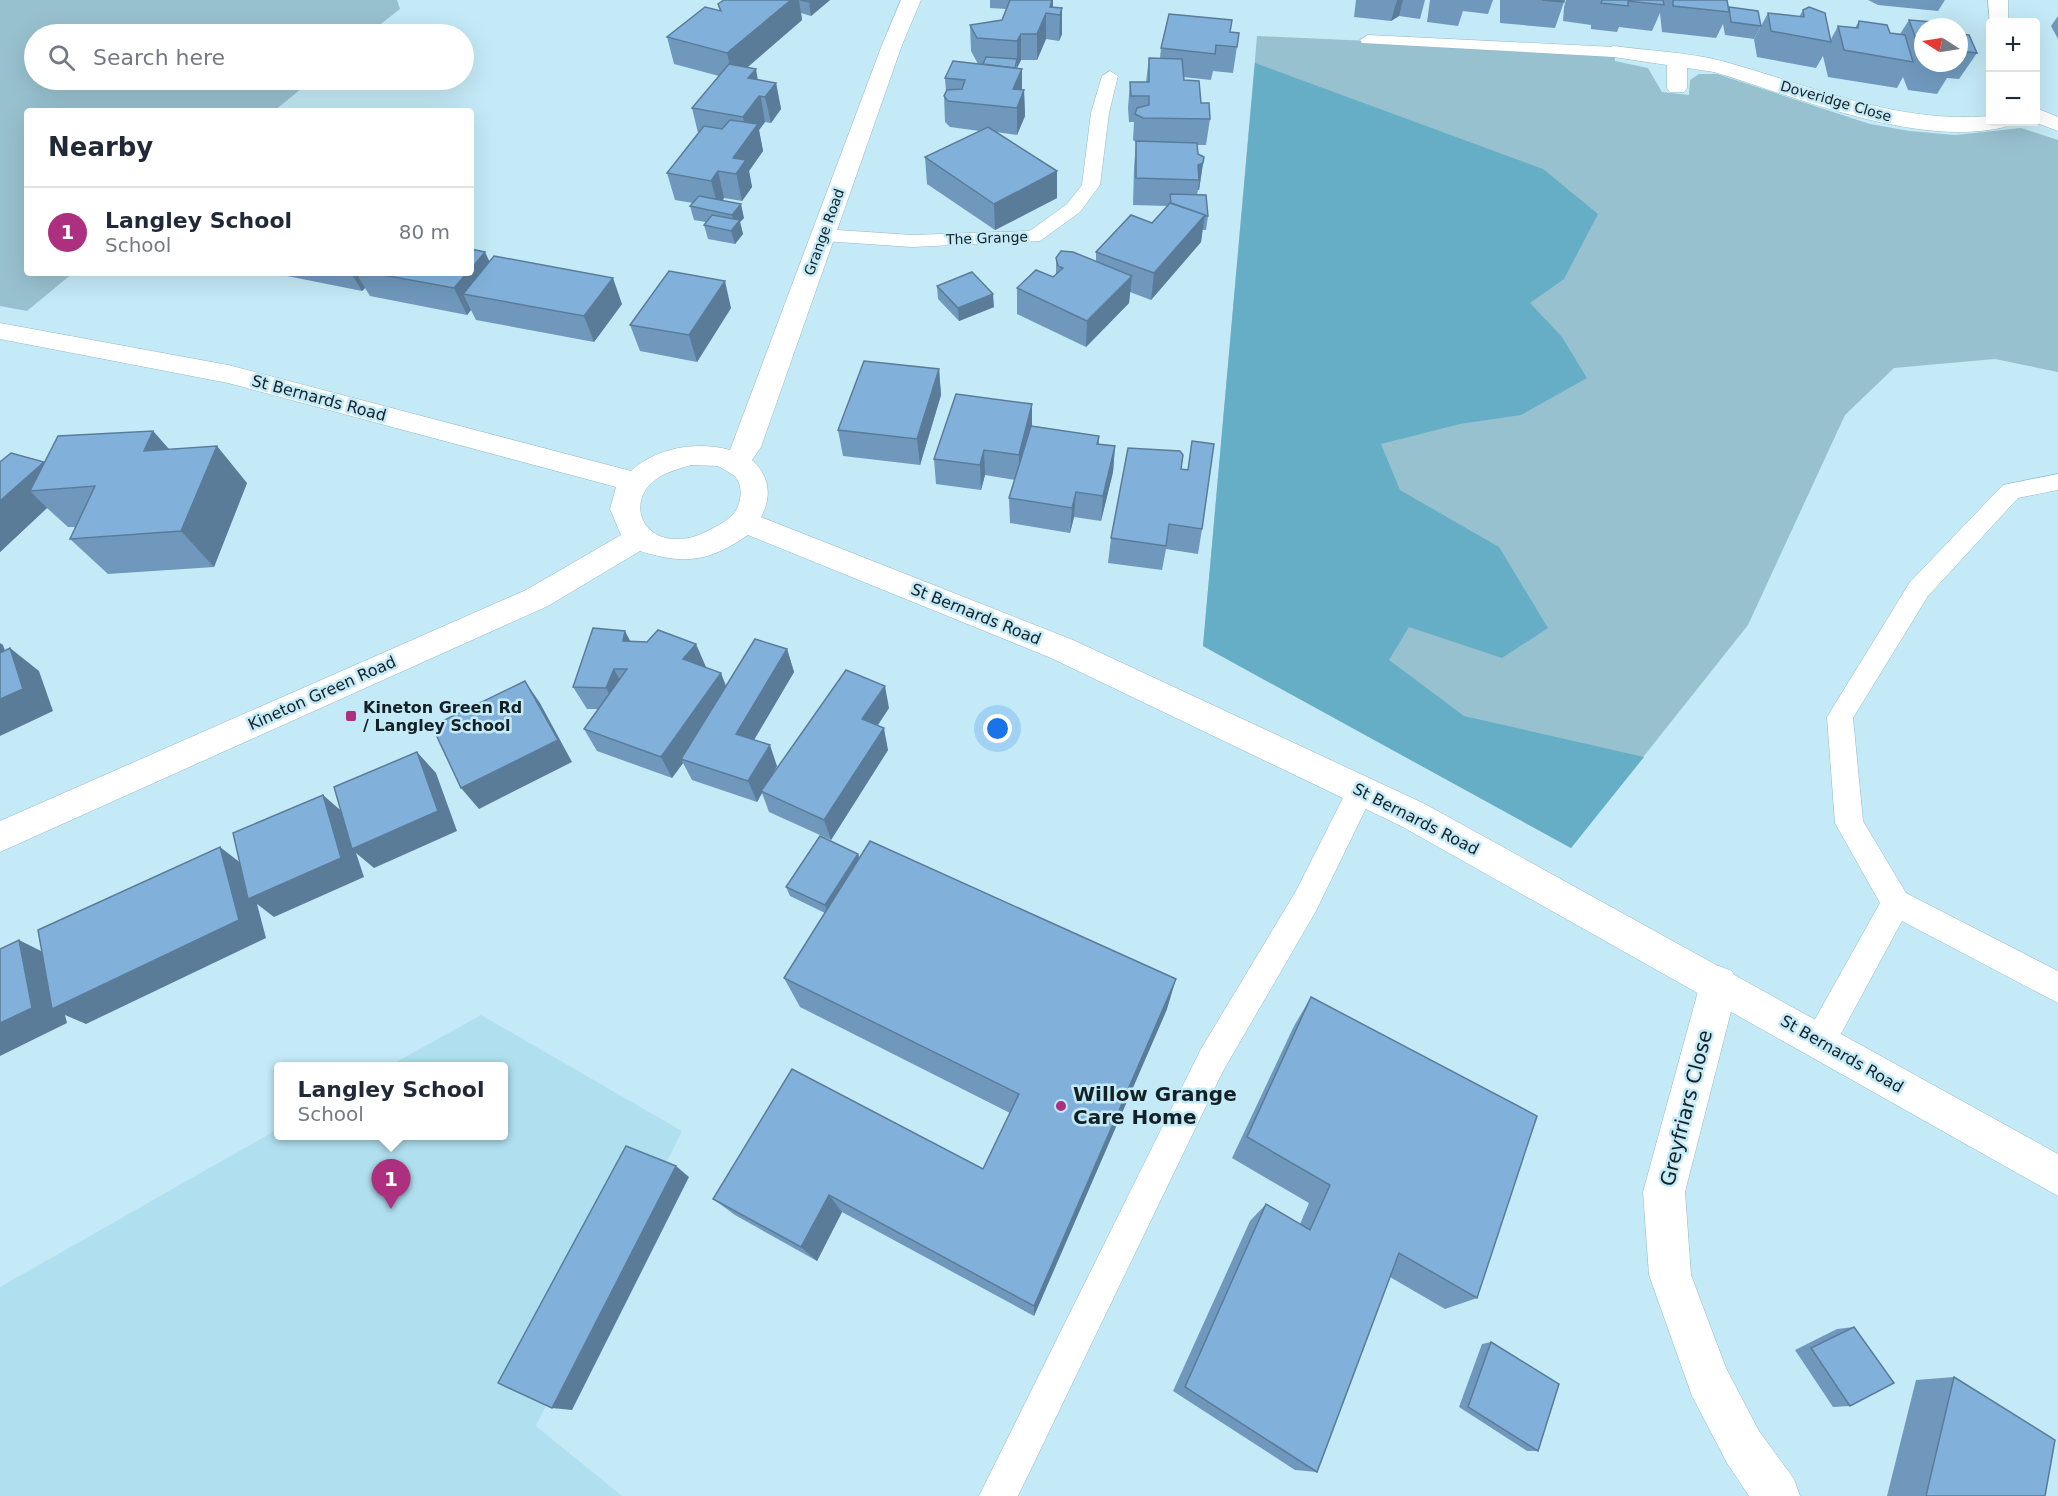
<!DOCTYPE html>
<meta charset="utf-8">
<style>
:root{--surface:#fff;--page:#f6f6f7;--text:#1f2937;--muted:#747a83;--line:#e0e1e3;--accent:#ac2f80}
body{margin:0;font-family:"DejaVu Sans",sans-serif;background:var(--page);color:var(--text)}
.controls{position:absolute;right:18px;top:18px;display:grid;overflow:hidden;border-radius:6px;box-shadow:0 6px 24px #0002}
.controls button{width:54px;height:54px;display:grid;place-items:center;padding:0;border:0;border-bottom:2px solid var(--line);background:var(--surface);color:var(--text);font:30px sans-serif}
.compass{position:absolute;left:1914px;top:18px;width:54px;height:54px;border-radius:50%;background:var(--surface);box-shadow:0 6px 24px #0002;rotate:282deg}
.you{position:absolute;left:998px;top:729px;width:21px;height:21px;margin:-15px;border:4px solid #fff;border-radius:50%;background:#1a73e8;box-shadow:0 0 0 9px #1a73e833}
.badge{display:grid;place-items:center;width:39px;height:39px;border-radius:50%;background:var(--accent);color:#fff;font-size:20px;font-weight:700}
.pin{position:absolute;translate:-50% -50px;filter:drop-shadow(0 2px 3px #0008)}
.pin::after{content:'';position:absolute;top:32px;width:21px;height:18px;background:inherit;clip-path:polygon(0 0,100% 0,50% 100%)}
.popup{position:absolute;left:274px;top:1062px;width:234px;height:78px;box-sizing:border-box;display:grid;place-content:center;border-radius:6px;background:var(--surface);filter:drop-shadow(0 2px 4px #0005);font-size:20px;white-space:nowrap;color:var(--muted)}
.popup b{font-size:22px;color:var(--text)}
.popup::after{content:'';position:absolute;left:50%;top:100%;margin-left:-12px;border:12px solid transparent;border-top-color:var(--surface)}
.list{margin:0;padding:0;list-style:none}
h2{display:flex;justify-content:space-between;align-items:center;height:78px;margin:0;padding:0 24px;font-size:26px}
h2 small{font-size:20px;font-weight:400;color:var(--muted)}
.list li{display:grid;grid-template-columns:39px 1fr auto;gap:18px;align-items:center;box-sizing:border-box;height:90px;padding:0 24px;border-top:2px solid var(--line)}
.list b{display:block;font-size:22px;white-space:nowrap}
.list p{margin:0;font-size:20px;white-space:nowrap;color:var(--muted)}
.list em{font-size:20px;font-style:normal;color:var(--muted)}
.icon{flex:none;width:33px;height:33px;fill:none;stroke:currentColor;stroke-width:2;stroke-linecap:round;stroke-linejoin:round}
.map{position:relative;flex:none;width:2058px;height:1496px;overflow:hidden}
.search{position:absolute;background:var(--surface);box-shadow:0 6px 24px #0002;left:24px;top:24px;width:450px;height:66px;display:flex;align-items:center;gap:15px;box-sizing:border-box;padding:0 21px;border-radius:33px;color:var(--muted);font-size:22px}
.panel{position:absolute;background:var(--surface);box-shadow:0 6px 24px #0002;left:24px;top:108px;width:450px;height:168px;border-radius:6px}
.map>svg:first-child{display:block}
</style>
<div class="map">
<svg width="2058" height="1496" viewBox="0 0 2058 1496">
<rect width="100%" height="100%" fill="#c4eaf7"/>
<path fill="#b0e0f0" d="M481 1015 682 1131 536 1426 622 1496H0V1287L278 1129V1136H504V1066H389Z"/>
<g fill="#98c1cf">
<path d="M0 0H397L400 9 368 34H34V80H312L274 111H27V273H73L27 311 0 306Z"/>
<path d="M1257 36 1614 52 1615 61 1648 68 1662 92 1689 95 1690 80 1699 74H1717L1870 124 1910 131 1955 135 2021 128 2058 140V372L1995 359 1894 368 1845 415 1748 625 1571 848 1203 646Z"/>
</g>
<path fill="#66aec5" d="M1255 63 1543 169 1598 214 1564 279 1530 303 1562 337 1587 378 1521 415 1460 424 1381 444 1400 490 1499 547 1548 628 1502 658 1409 627 1389 660 1464 716 1644 757 1571 848 1203 646Z"/>
<g fill="none" stroke-linecap="round" stroke-linejoin="round">
<defs>
<g id="service">
<path d="M1368 35 1614 47 1622 52 1614 57 1362 43 1360 40Z"/>
<path d="M1110 71 1118 76 1109 113 1100 185 1080 212 1040 241 912 247 823 241 813 235 823 229 912 235 1029 231 1034 228 1067 204 1082 185 1091 113 1102 76Z"/>
<path d="M2058 474V490L2018 498 1928 596 1853 718 1863 821 1906 893 2058 971V1003L1902 921 1831 1052 1820 1057 1809 1052 1804 1041 1809 1030 1880 903 1835 823 1827 717 1910 582 2003 485Z"/>
<path d="M1361 778 1371 782 1375 790 1371 798 1316 911 1223 1071 1018 1496H979L1201 1049 1296 891 1351 782Z"/>
</g>
<g id="minor">
<path d="M1988 0H2008V22L1990 24Z"/>
<path d="M1614 46C1650 51 1687 52 1722 61 1813 86 1895 124 1990 116V122H2008L2005 127C1917 148 1797 97 1714 72L1687 68V88L1684 92H1670L1667 88V65L1607 56 1604 52 1607 48Z"/>
<path d="M2036 108 2058 117V131L2034 122Z"/>
<path d="M1719 966 1732 971 1738 984 1685 1192 1691 1275 1726 1368 1759 1431 1794 1479 1800 1496H1749L1727 1463 1692 1396 1649 1275 1643 1192 1700 984 1706 971Z"/>
</g>
<path id="tertiary" d="M901 0H921L902 45 761 447 752 460C770 476 772 497 761 517L1073 640 1425 804 2058 1154V1196L1401 826 1051 658 748 535C709 562 685 565 640 551L548 606 0 852V821L526 590 621 535 610 509 616 487 228 383 0 339V323L228 365 631 471C657 447 698 441 730 450L882 45ZM691 465 718 466 735 476C742 485 742 496 738 506 734 517 724 522 715 527 702 534 690 540 675 539 637 538 627 495 661 476 670 471 682 468 691 465Z"/>
</defs>
<use href="#service" stroke="#94b9c6" stroke-width="1"/>
<use href="#minor" stroke="#94b9c6" stroke-width="1"/>
<use href="#tertiary" stroke="#94b9c6" stroke-width="1"/>
<use href="#service" fill="#fff" fill-rule="evenodd"/>
<use href="#minor" fill="#fff" fill-rule="evenodd"/>
<use href="#tertiary" fill="#fff" fill-rule="evenodd"/>
</g>
<g fill="#6f98bc">
<path d="M724 0H830L811 16 801 13 802 20 747 67 758 80 776 83 781 109 771 123 765 122 759 130 763 151 749 171 752 187 742 201 724 198 723 200 744 218 740 222 743 234 735 244 708 239 704 225 706 222 694 220 690 206 693 203 675 200 667 173 698 133 692 108 719 76 674 64 667 37 720 11 718 4Z"/>
<path d="M990 0H1053V8H1062V34L1059 41 1046 39 1037 60H1021L1017 68 1022 90H1024L1025 116 1017 135 996 132 1057 198 995 230 927 184 925 157 980 131 950 127 945 122 944 96 946 92 945 78 978 64 971 51 970 25 1002 20 1006 9 990 8Z"/>
<path d="M1356 0H1425L1420 19 1399 16 1391 21 1354 17Z"/>
<path d="M1430 0H1493L1488 14 1463 11 1458 26 1427 22Z"/>
<path d="M1500 0H1564V2L1555 28 1500 23Z"/>
<path d="M1566 0H1663V1L1664 0H1727L1729 9V7L1761 26 1754 39 1725 35 1723 24 1716 38 1662 32 1660 13 1652 31 1619 27 1617 32 1591 29V25L1563 21 1564 7Z"/>
<path d="M1868 0H1945L1938 11 1878 5Z"/>
<path d="M1803 10 1831 39 1838 26 1855 28 1859 21 1890 33 1900 34 1909 20 1923 27V63H1959V34L1977 53 1959 79 1947 78 1937 94 1908 90 1903 77 1897 88 1828 77 1823 56 1816 68 1757 57 1754 39 1768 13 1799 17Z"/>
<path d="M2058 16V39L2051 26Z"/>
<path d="M1232 20 1230 32 1239 33 1233 73 1213 71 1211 80 1183 77 1184 80 1201 103 1210 119 1206 145H1197L1198 154 1204 157 1199 190H1198L1197 195 1208 216 1206 230H1202L1201 242 1151 300 1130 292 1129 303 1086 347 1017 314V288L1053 277 1056 274V258L1096 261V252L1152 223 1168 206 1133 205 1134 168 1136 142 1133 140 1134 122H1129L1128 108 1130 82H1146L1149 58H1160L1161 48Z"/>
<path d="M490 261 622 304 594 342 476 320 471 310 467 315 370 296 365 288 362 291 272 273H471Z"/>
<path d="M937 286 994 307 959 321 938 299Z"/>
<path d="M731 308 697 362 640 351 630 325Z"/>
<path d="M939 369 941 395 920 465 843 456 838 430Z"/>
<path d="M1032 426 1099 436V444L1115 446 1113 472 1101 521 1074 517 1070 533 1010 523 1009 498 1015 480 985 475 981 490 936 484 934 459Z"/>
<path d="M153 431 169 449 247 483 214 567 108 574 70 539 76 527H68L47 508 0 552V462L44 463Z"/>
<path d="M1181 469 1202 529 1198 554 1166 549 1162 570 1108 563 1111 538Z"/>
<path d="M631 641 706 667H705L726 686 787 649 794 672 754 740 777 766 772 775 889 708 878 725 888 750 831 840 769 812 762 793 757 802 692 780 683 763 672 778 597 751 584 729 598 709H587L573 687Z"/>
<path d="M858 854 859 858 1167 1009 1034 1316 842 1212 817 1261 735 1215 713 1199 983 1169 1010 1113 800 1007 784 978 825 913 790 896 786 887Z"/>
<path d="M1311 997 1477 1298 1445 1309 1390 1277 1317 1472 1295 1470 1173 1391 1250 1221 1266 1204 1300 1224 1309 1203 1232 1158 1294 1026Z"/>
<path d="M1854 1327 1850 1406 1833 1407 1795 1350 1837 1329Z"/>
<path d="M1491 1342 1538 1451H1527L1459 1407 1482 1344Z"/>
<path d="M1954 1377 2045 1496H1887L1916 1380Z"/>
</g>
<g fill="#5a7c99">
<path d="M791 0H799L802 20 733 80 727 53Z"/>
<path d="M811 0H830L811 16 809 2Z"/>
<path d="M1048 0H1053V14L1050 13Z"/>
<path d="M1397 0H1403L1399 16 1391 21Z"/>
<path d="M1062 8V34L1059 41 1060 15Z"/>
<path d="M1046 13V39L1037 60V34Z"/>
<path d="M1021 34V60L1017 68V41Z"/>
<path d="M756 69 765 122 759 130 763 151 749 171 752 187 742 201 733 158 747 138 743 117 748 78Z"/>
<path d="M1022 69V95L1013 89Z"/>
<path d="M776 83 781 109 771 123 765 97Z"/>
<path d="M1024 90 1025 116 1017 135V108Z"/>
<path d="M1203 163 1199 190H1198L1199 180 1198 165Z"/>
<path d="M718 171 724 198 718 207 711 181Z"/>
<path d="M1057 171V198L995 230 994 204Z"/>
<path d="M741 204 744 218 740 222 743 234 735 244 731 231 735 226 732 215Z"/>
<path d="M1205 215 1201 242 1151 300 1154 273Z"/>
<path d="M485 252 498 279 463 294 471 310 467 315 454 288 467 273H471V269Z"/>
<path d="M351 273H356L365 288 362 291Z"/>
<path d="M1132 276 1129 303 1086 347 1087 321Z"/>
<path d="M613 278 622 304 594 342 584 316Z"/>
<path d="M725 281 731 308 697 362 689 335Z"/>
<path d="M993 294 994 307 959 321 958 308Z"/>
<path d="M939 369 941 395 920 465 917 439Z"/>
<path d="M1032 404V430L1019 480V455Z"/>
<path d="M153 431 185 468 144 451Z"/>
<path d="M217 446 247 483 214 567 181 531Z"/>
<path d="M1115 446 1113 472 1101 521 1103 496Z"/>
<path d="M984 450 985 475 981 490 980 465Z"/>
<path d="M44 462 69 488 30 491 47 508 0 552V501Z"/>
<path d="M1076 492 1074 517 1070 533 1072 508Z"/>
<path d="M625 631 637 654 623 641Z"/>
<path d="M0 643 3 645 16 682 0 670Z"/>
<path d="M696 644 706 667 693 682 683 659Z"/>
<path d="M10 648 39 671 53 711 0 736V699Z"/>
<path d="M787 649 794 672 745 755 736 734Z"/>
<path d="M614 669 626 692 619 710 606 688Z"/>
<path d="M721 673 730 696 681 759 683 763 672 778 661 757Z"/>
<path d="M525 681 540 703 572 762 479 809 461 788Z"/>
<path d="M885 686 889 708 867 741 862 719Z"/>
<path d="M884 728 888 750 831 840 824 820Z"/>
<path d="M770 745 777 766 763 792 761 791 762 793 757 802 748 781Z"/>
<path d="M417 752 436 773 457 831 374 868 356 853 364 877 274 917 257 904 266 938 86 1024 65 1015 67 1023 0 1056V1023L19 940 53 957 220 847 246 867 323 795 346 815Z"/>
<path d="M858 854 861 864 828 915 825 905Z"/>
<path d="M1176 979 1167 1009 1034 1316V1306Z"/>
<path d="M676 1166 689 1177 572 1410 552 1408Z"/>
<path d="M829 1195 842 1212 817 1261 801 1247Z"/>
</g>
<g fill="#81b1db" stroke="#5a7c99" stroke-width="1.5">
<path d="M724 0H791L727 53 667 37 705 7 721 11 718 4Z"/>
<path d="M800 0H811L809 2Z"/>
<path d="M1010 0H1052L1050 7 1062 8 1060 15 1046 13 1037 34H1021L1017 41 977 38 970 25 1002 20Z"/>
<path d="M1542 0H1564V2Z"/>
<path d="M1602 0H1663L1664 5 1628 1V6L1601 3Z"/>
<path d="M1673 0H1727L1729 12 1673 6Z"/>
<path d="M1729 7 1758 11 1761 26 1731 22Z"/>
<path d="M1809 7 1825 13 1831 42 1771 31 1768 13 1804 17 1803 10Z"/>
<path d="M1169 14 1232 20 1230 32 1239 33 1237 47 1216 45 1215 54 1161 48Z"/>
<path d="M1909 20 1933 22 1935 27H1923V58Z"/>
<path d="M1859 21 1887 25 1890 33 1905 35 1913 62 1844 50 1838 26 1858 28Z"/>
<path d="M1959 34 1969 35 1977 53 1959 51Z"/>
<path d="M986 57 1017 59 1015 68 983 64Z"/>
<path d="M1149 58 1182 59 1184 80 1199 81 1201 103H1209L1210 119 1143 118 1135 114 1137 108 1149 105V96H1131L1130 82H1149Z"/>
<path d="M953 61 1022 69 1013 89 1024 90 1017 108 948 101 944 96 947 90 962 89 965 80 945 78Z"/>
<path d="M1925 63H1953L1954 67 1925 64Z"/>
<path d="M729 64 756 69 748 78 776 83 765 97 759 96 743 117 692 108Z"/>
<path d="M730 120 758 124 733 158 746 160 736 174 718 171 711 181 667 173 704 126 722 129Z"/>
<path d="M988 127 1057 171 994 204 925 157Z"/>
<path d="M1136 141 1197 143 1198 154 1204 157 1203 163 1198 165 1199 180 1136 178Z"/>
<path d="M1170 194 1206 195 1208 216H1204L1205 215 1171 203Z"/>
<path d="M699 196 741 204 732 215 690 206Z"/>
<path d="M1170 203 1205 215 1154 273 1096 252 1131 215 1152 223Z"/>
<path d="M712 215 740 220 731 231 704 225Z"/>
<path d="M471 249 485 252 471 269Z"/>
<path d="M1061 251 1073 252 1132 276 1087 321 1017 288 1036 270 1053 277 1063 268 1058 266 1056 258Z"/>
<path d="M494 256 613 278 584 316 463 294Z"/>
<path d="M669 271 725 281 689 335 630 325Z"/>
<path d="M972 272 993 294 958 308 937 286Z"/>
<path d="M372 273H467L454 288Z"/>
<path d="M864 361 939 369 917 439 838 430Z"/>
<path d="M956 394 1032 404 1019 455 984 450 980 465 934 459Z"/>
<path d="M1031 426 1099 436 1097 444 1115 446 1103 496 1076 492 1072 508 1009 498Z"/>
<path d="M153 431 144 451 217 446 181 531 70 539 95 486 30 491 58 436Z"/>
<path d="M1192 441 1214 444 1202 529 1169 524 1166 546 1111 538 1128 448 1180 451 1183 455 1181 469 1188 470Z"/>
<path d="M11 453 44 462 0 501V462Z"/>
<path d="M593 628 625 631 623 641 647 642 658 630 696 644 683 659 721 673 661 757 584 729 627 669H614L606 688 573 687Z"/>
<path d="M755 639 787 649 736 734 770 745 748 781 681 759Z"/>
<path d="M10 648 23 689 0 699V653Z"/>
<path d="M846 670 885 686 862 719 884 728 824 820 761 791Z"/>
<path d="M525 681 558 740 461 788 432 726Z"/>
<path d="M417 752 438 811 352 849 334 787Z"/>
<path d="M323 795 341 858 248 899 233 833Z"/>
<path d="M820 836 858 854 825 905 786 887Z"/>
<path d="M870 841 1176 979 1034 1306 829 1195 801 1247 713 1199 792 1069 983 1169 1019 1094 784 978Z"/>
<path d="M220 847 239 920 52 1009 38 930Z"/>
<path d="M19 940 32 1008 0 1023V949Z"/>
<path d="M1311 997 1537 1116 1477 1298 1399 1253 1317 1472 1185 1387 1266 1204 1310 1230 1330 1185 1247 1137Z"/>
<path d="M626 1146 676 1166 552 1408 498 1383Z"/>
<path d="M1854 1327 1894 1383 1850 1406 1811 1348Z"/>
<path d="M1491 1342 1559 1384 1538 1451 1468 1407Z"/>
<path d="M1954 1377 2055 1440 2045 1496H1926Z"/>
</g>
<g fill="#ac2f80" stroke="#c4eaf7" stroke-width="2">
<rect x="345" y="710" width="12" height="12" rx="3"/>
<circle cx="1061" cy="1106" r="6"/>
</g>
<g text-anchor="middle" dominant-baseline="central" stroke-width="5" stroke-linejoin="round" paint-order="stroke">
<g font-size="14" fill="#132126" stroke="#c4eaf7">
<text transform="translate(1836 101) rotate(16)">Doveridge Close</text>
<text transform="translate(824 232) rotate(-70)">Grange Road</text>
<text transform="translate(987 238) rotate(-2)">The Grange</text>
</g>
<g font-size="16" fill="#132126" stroke="#c4eaf7">
<text transform="translate(319 398) rotate(15)">St Bernards Road</text>
<text transform="translate(976 614) rotate(22)">St Bernards Road</text>
<text transform="translate(322 693) rotate(-24)">Kineton Green Road</text>
<text transform="translate(1416 819) rotate(27)">St Bernards Road</text>
<text transform="translate(1842 1054) rotate(30)">St Bernards Road</text>
</g>
<g font-size="16" font-weight="bold" fill="#132126" stroke="#c4eaf7" text-anchor="start">
<text x="363" y="707">Kineton Green Rd<tspan x="363" dy="18">/ Langley School</tspan></text>
</g>
<g font-size="20" font-weight="bold" fill="#132126" stroke="#c4eaf7" text-anchor="start">
<text x="1073" y="1094">Willow Grange<tspan x="1073" dy="23">Care Home</tspan></text>
</g>
<g font-size="20" fill="#132126" stroke="#c4eaf7">
<text transform="translate(1686 1108) rotate(-76)">Greyfriars Close</text>
</g>
</g>
</svg>
<div class="controls">
<button>+</button>
<button>−</button>
</div>
<svg class="compass" viewBox="-18 -18 36 36"><path d="M0-13l5 13h-10z" fill="#e53935"/><path d="M0 13l5-13h-10z" fill="#747a83"/></svg>
<div class="you"></div>
<div class="pin badge" style="left:391px;top:1209px">1</div>
<div class="popup"><b>Langley School</b>School</div>
<div class="search"><svg class="icon" aria-label="search" viewBox="0 0 24 24"><circle cx="10" cy="10" r="6"/><path d="M15 15l6 6"/></svg>Search here</div>
<section class="panel">
<h2>Nearby<small></small></h2>
<ul class="list">
<li><span class="badge">1</span><div><b>Langley School</b><p>School</p></div><em>80 m</em></li>
</ul>
</section>
</div>
